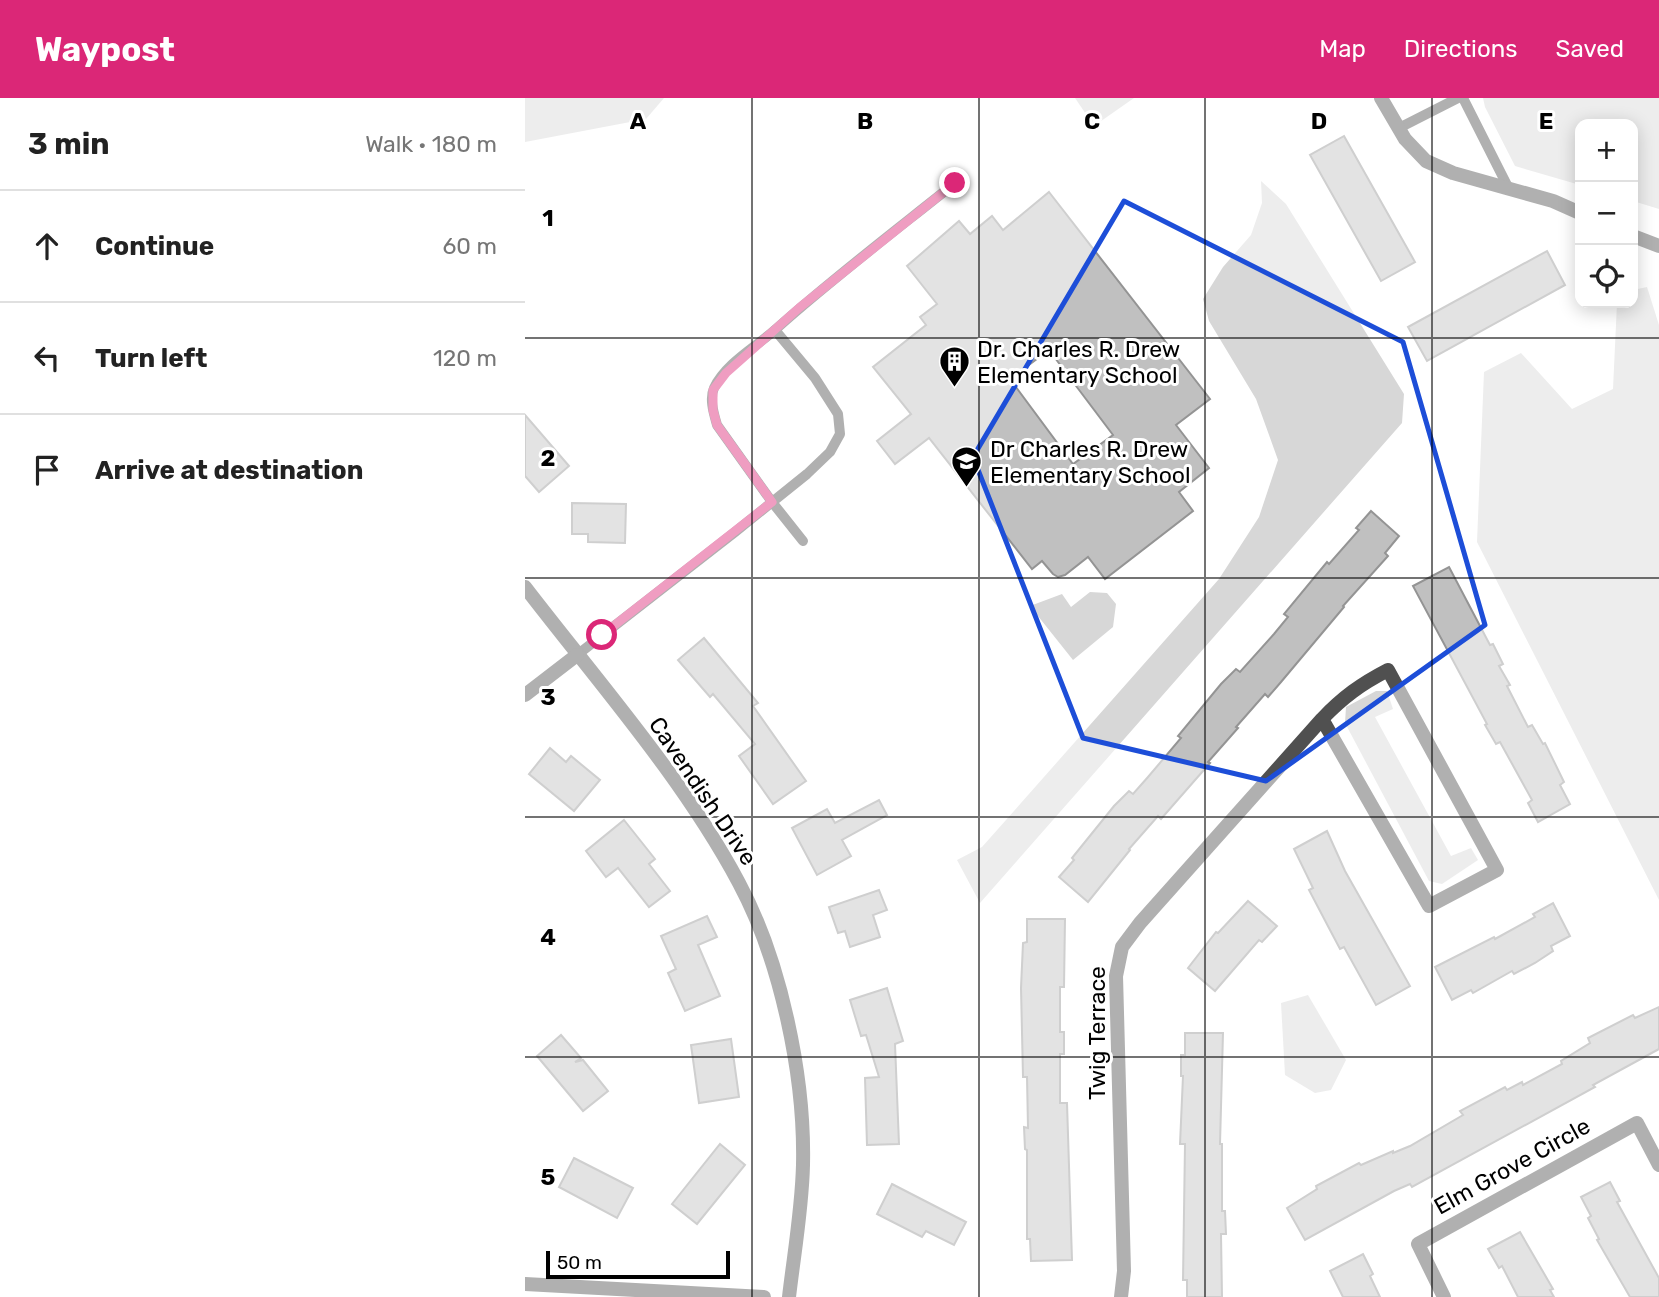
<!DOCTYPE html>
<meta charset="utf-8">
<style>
:root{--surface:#fff;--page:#f2f2f2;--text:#222;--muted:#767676;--line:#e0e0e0;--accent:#db2777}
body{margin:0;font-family:Rubik,sans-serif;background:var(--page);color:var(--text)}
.controls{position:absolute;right:21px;top:21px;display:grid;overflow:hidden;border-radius:14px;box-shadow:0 4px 18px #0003}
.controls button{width:63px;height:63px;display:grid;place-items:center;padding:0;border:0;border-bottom:2px solid var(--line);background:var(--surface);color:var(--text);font:35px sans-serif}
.scale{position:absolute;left:21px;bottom:18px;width:184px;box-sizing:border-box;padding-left:7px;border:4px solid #000;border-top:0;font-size:19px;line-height:24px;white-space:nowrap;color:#000;-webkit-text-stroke:5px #fff;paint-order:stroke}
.stop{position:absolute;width:21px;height:21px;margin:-16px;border:5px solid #db2777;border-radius:50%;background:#fff}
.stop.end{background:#db2777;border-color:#fff;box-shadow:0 2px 7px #0008}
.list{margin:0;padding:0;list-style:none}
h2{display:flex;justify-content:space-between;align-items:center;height:91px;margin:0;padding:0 28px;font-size:30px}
h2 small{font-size:23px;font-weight:400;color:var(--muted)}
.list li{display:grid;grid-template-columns:46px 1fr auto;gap:21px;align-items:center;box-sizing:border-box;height:112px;padding:0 28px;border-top:2px solid var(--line)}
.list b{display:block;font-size:26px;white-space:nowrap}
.list em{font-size:23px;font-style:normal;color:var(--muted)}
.icon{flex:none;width:38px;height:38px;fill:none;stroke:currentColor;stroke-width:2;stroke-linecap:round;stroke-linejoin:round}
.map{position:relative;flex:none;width:1134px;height:1199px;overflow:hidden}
header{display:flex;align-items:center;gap:42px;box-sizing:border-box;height:98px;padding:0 35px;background:var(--accent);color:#fff}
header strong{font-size:33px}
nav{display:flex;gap:38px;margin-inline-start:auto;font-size:24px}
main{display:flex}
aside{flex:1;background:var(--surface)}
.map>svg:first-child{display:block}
</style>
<header>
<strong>Waypost</strong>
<nav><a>Map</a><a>Directions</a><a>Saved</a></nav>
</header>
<main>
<aside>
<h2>3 min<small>Walk · 180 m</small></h2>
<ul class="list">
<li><svg class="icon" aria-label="ahead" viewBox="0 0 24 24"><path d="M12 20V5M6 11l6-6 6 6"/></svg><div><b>Continue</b></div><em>60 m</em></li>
<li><svg class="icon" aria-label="left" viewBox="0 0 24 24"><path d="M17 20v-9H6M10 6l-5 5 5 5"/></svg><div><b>Turn left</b></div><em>120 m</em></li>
<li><svg class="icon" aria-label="arrive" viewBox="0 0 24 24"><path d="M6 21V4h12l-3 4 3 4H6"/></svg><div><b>Arrive at destination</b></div></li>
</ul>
</aside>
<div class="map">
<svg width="1134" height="1199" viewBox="0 0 1134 1199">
<rect width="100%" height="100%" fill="#fff"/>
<g fill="#d7d7d7">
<path d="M0 0H139L121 21 0 44Z"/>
<path d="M550 0H609L569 28Z"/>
<path d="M958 0H1134V111L1108 103V26H1055V87L990 68 960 9Z"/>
<path d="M736 83 761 106 879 296 877 325 455 805 432 762 457 749 496 705 694 481 734 419 753 362 731 301 684 223 678 201 698 169 726 137 737 105Z"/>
<path d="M1122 189 1134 227V802L952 444 959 274 996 255 1047 311 1088 291 1092 205H1108V192Z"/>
<path d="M565 494 582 495 591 506 588 529 548 562 505 508 537 496 546 509Z"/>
<path d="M851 593H862L868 611 850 619 926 758 946 750 953 762 917 786 904 783 820 625 821 609Z"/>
<path d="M783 897 821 962 806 992 790 995 760 977 756 905Z"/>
</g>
<g fill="#c0c0c0" stroke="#949494" stroke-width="2" fill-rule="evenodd">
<path d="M819 38 890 164 856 183 785 57Z"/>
<path d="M524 94 685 301 651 327 684 370 654 394 668 413 580 481 563 459 540 477 533 479 528 476 517 463 507 471 404 340 370 366 352 343 386 316 348 269 401 227 395 219 412 206 382 168 434 123 445 136 467 118 478 132ZM524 252 588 337 548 366 485 281Z"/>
<path d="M1022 153 1040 187 902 263 883 229Z"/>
<path d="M0 317 44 368 14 394 0 378Z"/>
<path d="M47 405 101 406 100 445 63 444V436H47Z"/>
<path d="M846 413 874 438 860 455 863 458 818 508 819 509 756 584 743 599 740 596 711 629 713 630 683 664 685 665 636 721 633 718 604 751 605 752 563 804 534 779 549 762 547 760 589 708 604 693 608 696 623 679 656 640 653 638 696 586 711 571 715 574 749 536 763 519 759 516 802 464 804 466 834 432 831 430Z"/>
<path d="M924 469 965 547 968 546 978 566 974 568 985 587 982 588 1003 629 1007 627 1018 646 1020 645 1039 684 1035 687 1045 706 1013 724 1003 705 1007 702 975 644 971 646 960 627 962 626 888 488Z"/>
<path d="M179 540 233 605 228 608 281 683 248 706 214 658 230 646 188 596 185 599 153 562Z"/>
<path d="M25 650 41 664 46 658 75 682 49 713 4 676Z"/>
<path d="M354 702 362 717 317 742 326 758 292 777 267 730 302 711 310 725Z"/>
<path d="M99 722 130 761 124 766 145 793 124 809 93 770 81 779 61 753Z"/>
<path d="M802 733 820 773 885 888 851 907 819 849 815 851 805 832 784 792 788 790 769 751Z"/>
<path d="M354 792 362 812 348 817 355 839 325 849 320 833 313 835 304 809Z"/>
<path d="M723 803 752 828 737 844 734 842 690 893 663 870 691 834 693 835Z"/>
<path d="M1028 805 1045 838 1026 848 1028 853 1010 865 989 876 987 873 948 895 946 892 927 902 910 869 969 839 970 841 1010 819 1008 816Z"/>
<path d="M182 818 192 839 173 847 195 898 160 913 143 875 151 871 136 838Z"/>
<path d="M502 821H540L539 889H535V934H539V956H535V1005H542L547 1162 506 1163 505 1141H502V1052L500 1051 499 1029 503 1030 502 979H498L496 890 498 845 502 844Z"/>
<path d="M362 890 378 943 370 946 374 1046 342 1047 340 980 354 979 341 937 336 938 325 902Z"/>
<path d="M1134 909V951L1068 987 1070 989 887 1089 885 1086 869 1093 780 1142 762 1110 792 1091 791 1088 834 1065 836 1067 868 1053V1055L885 1048 938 1017 935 1013 980 989 982 992 997 984 998 987 1037 966 1036 963 1065 945 1063 940 1108 917 1110 920Z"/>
<path d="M660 935H698L695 1046H697V1113H700L701 1136H696L697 1199H662V1182H658L660 1046H655L658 978H656V957H660Z"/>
<path d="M36 937 56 960 50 964 58 962 83 993 58 1013 12 958Z"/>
<path d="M206 941 214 999 174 1005 166 947Z"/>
<path d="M195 1046 220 1067 172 1126 147 1106Z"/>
<path d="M49 1060 108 1090 92 1120 34 1089Z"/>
<path d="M1085 1084 1095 1103 1092 1104 1134 1180V1199H1105L1072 1142 1074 1141 1063 1120 1066 1118 1056 1099Z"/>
<path d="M367 1086 441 1124 429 1147 401 1133 397 1139 352 1116Z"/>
<path d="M995 1134 1028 1191 1025 1192 1029 1199H993L977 1168 974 1170 963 1151Z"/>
<path d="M838 1156 848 1176 845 1178 855 1199H818L805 1173Z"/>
</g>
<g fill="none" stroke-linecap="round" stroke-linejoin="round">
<g stroke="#505050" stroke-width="10">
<path d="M938 0 984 91"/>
<path d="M874 30 933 0"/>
<path d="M278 443 247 404 192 327C189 316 184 301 189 290 201 265 231 249 251 231 308 180 370 133 430 85"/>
<path d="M52 557 210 434 282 376 305 354 315 336 313 316 290 280 250 232"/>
</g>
<g stroke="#505050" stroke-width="14">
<path d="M856 0 880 41 901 63 928 75 1028 103 1055 115"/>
<path d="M1108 138 1134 148"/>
<path d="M0 489C73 584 158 680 214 785 256 863 280 979 278 1067 277 1111 269 1156 264 1199"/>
<path d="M0 597 52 557"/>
<path d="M0 1186 239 1199"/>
<path d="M596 1199 599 1173 591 878 597 849 615 825 797 621C818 599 836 586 863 572L972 772 904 808 797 621"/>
<path d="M919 1199 893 1146 1112 1025 1134 1067"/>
</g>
</g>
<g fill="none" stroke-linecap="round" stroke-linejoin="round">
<path stroke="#db2777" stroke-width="9" d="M77 537 247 404 192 327 188 312V292L201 275 274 210 430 85"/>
</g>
<path d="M0 0H1134V1199H0ZM599 103 878 244 960 527 741 683 558 640 448 359Z" fill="#fff" fill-opacity=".55" fill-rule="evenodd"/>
<path fill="none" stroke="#1d4ed8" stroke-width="5" stroke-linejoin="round" d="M599 103 878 244 960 527 741 683 558 640 448 359Z"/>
<path fill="none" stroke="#000" stroke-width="2" stroke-opacity="0.55" d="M227 0V1199M454 0V1199M680 0V1199M907 0V1199M0 240H1134M0 480H1134M0 719H1134M0 959H1134"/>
<defs>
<symbol id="building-pin" viewBox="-11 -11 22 30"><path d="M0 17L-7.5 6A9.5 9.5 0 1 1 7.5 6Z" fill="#000" stroke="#fff"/><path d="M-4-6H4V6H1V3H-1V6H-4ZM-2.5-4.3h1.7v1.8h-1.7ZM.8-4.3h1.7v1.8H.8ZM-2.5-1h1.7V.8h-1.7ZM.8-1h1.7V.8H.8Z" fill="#fff"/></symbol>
<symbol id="school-pin" viewBox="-11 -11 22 30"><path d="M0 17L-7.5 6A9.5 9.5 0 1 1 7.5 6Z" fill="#000" stroke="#fff"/><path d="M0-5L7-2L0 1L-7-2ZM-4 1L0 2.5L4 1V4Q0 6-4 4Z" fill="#fff"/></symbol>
</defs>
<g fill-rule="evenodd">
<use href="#building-pin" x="412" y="246" width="35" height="47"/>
<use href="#school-pin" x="424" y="346" width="35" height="47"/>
</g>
<g text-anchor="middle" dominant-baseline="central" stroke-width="6" stroke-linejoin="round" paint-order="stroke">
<g font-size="23" fill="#000" stroke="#fff" text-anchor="start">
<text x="452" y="251">Dr. Charles R. Drew<tspan x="452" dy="26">Elementary School</tspan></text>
<text x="465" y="351">Dr Charles R. Drew<tspan x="465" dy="26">Elementary School</tspan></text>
</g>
<g font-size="23" fill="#000" stroke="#fff">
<text transform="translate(178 693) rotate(56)">Cavendish Drive</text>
<text transform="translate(572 935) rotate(-90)">Twig Terrace</text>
<text transform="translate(987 1068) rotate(-29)">Elm Grove Circle</text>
</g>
</g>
<g font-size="23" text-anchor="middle" font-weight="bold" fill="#000" stroke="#fff" stroke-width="6" stroke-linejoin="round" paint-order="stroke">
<text x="113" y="31">A</text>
<text x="340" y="31">B</text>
<text x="567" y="31">C</text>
<text x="794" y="31">D</text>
<text x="1021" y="31">E</text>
<text x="23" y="128">1</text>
<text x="23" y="368">2</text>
<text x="23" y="607">3</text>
<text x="23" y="847">4</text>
<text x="23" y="1087">5</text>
</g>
</svg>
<div class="controls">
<button>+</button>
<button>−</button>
<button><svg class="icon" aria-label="locate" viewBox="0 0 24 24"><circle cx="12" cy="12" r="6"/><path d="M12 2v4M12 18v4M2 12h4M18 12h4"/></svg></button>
</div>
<div class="scale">50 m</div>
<div class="stop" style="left:77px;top:537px"></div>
<div class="stop end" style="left:430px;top:85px"></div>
</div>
</main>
